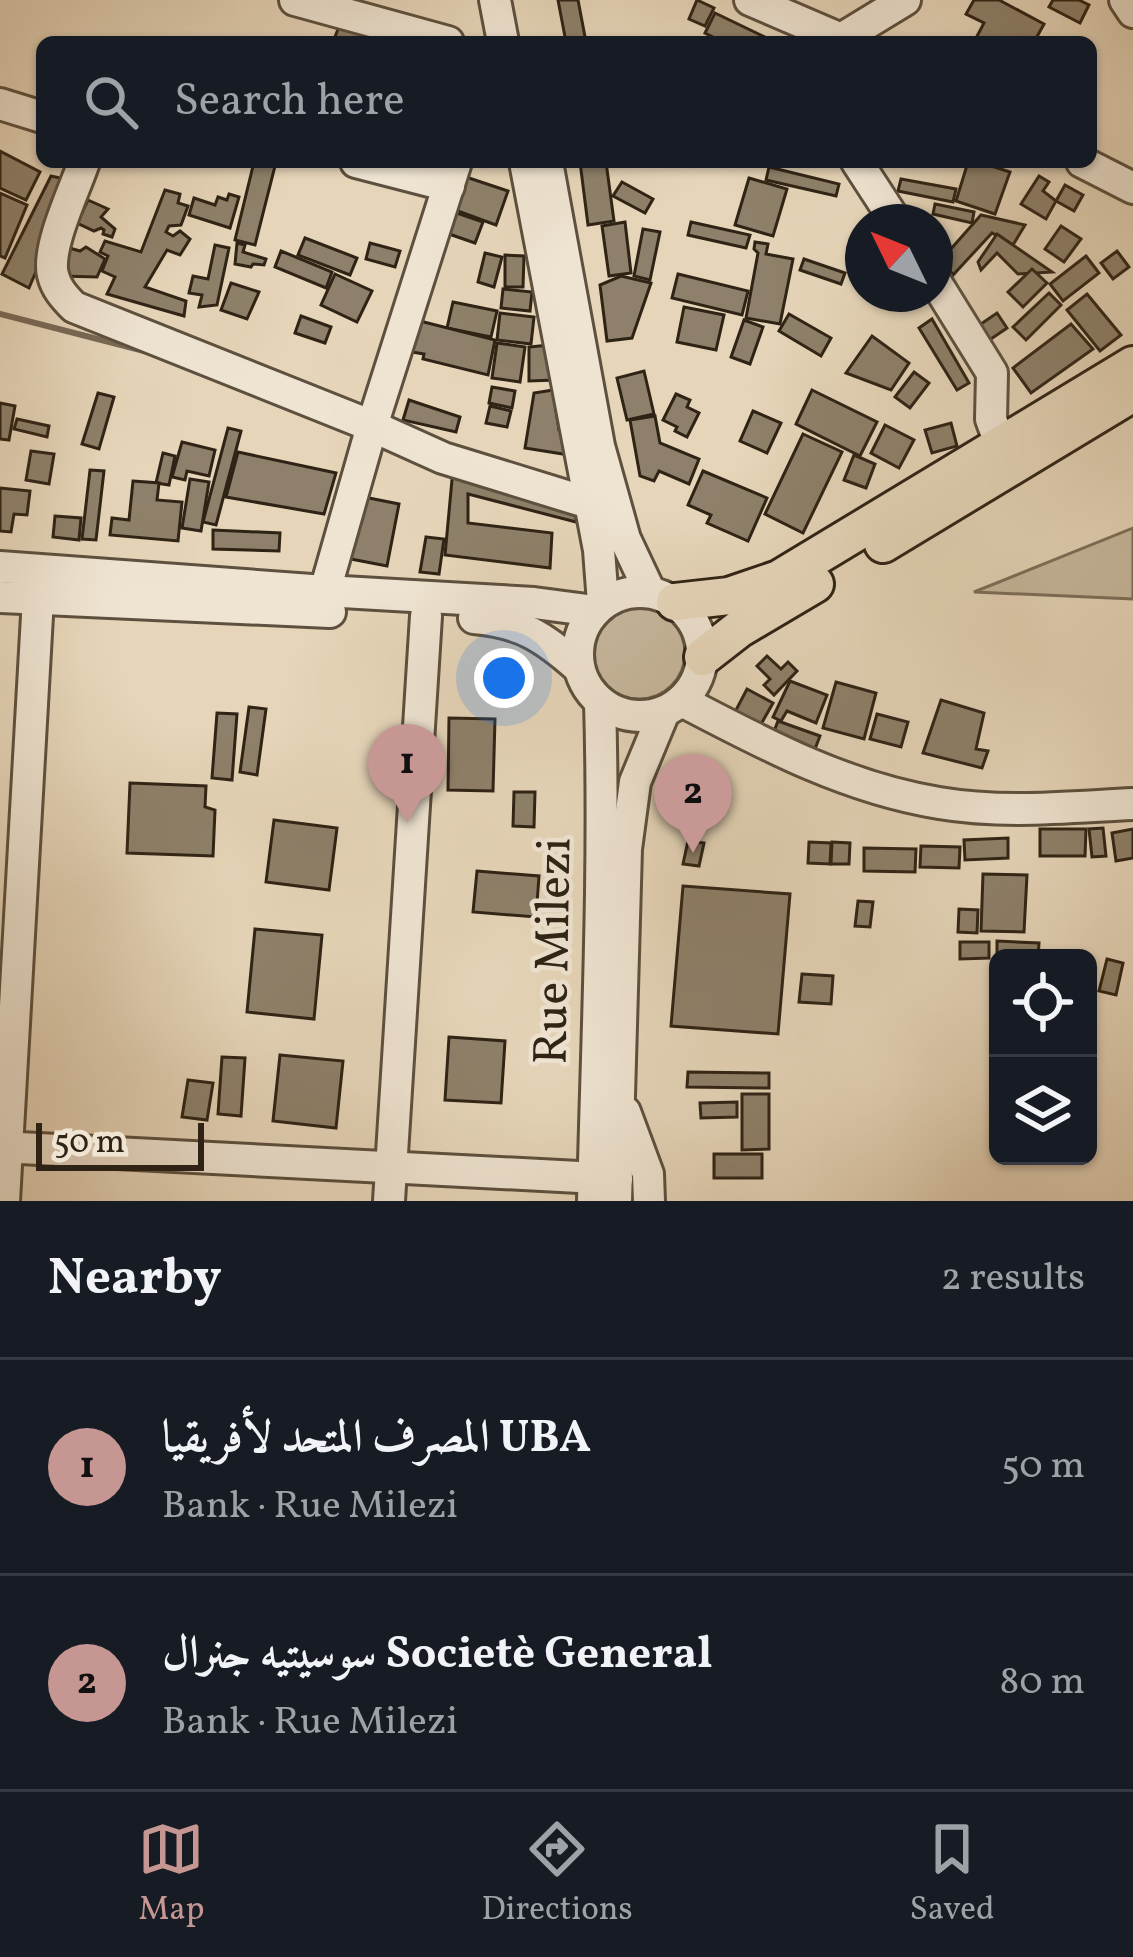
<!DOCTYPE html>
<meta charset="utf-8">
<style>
:root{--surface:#171b24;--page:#242831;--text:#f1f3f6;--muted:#9ea1a6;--line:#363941;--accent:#c59692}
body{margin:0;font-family:Vollkorn,Amiri,serif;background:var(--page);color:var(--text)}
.controls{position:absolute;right:36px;bottom:36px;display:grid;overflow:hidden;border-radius:18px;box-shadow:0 3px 9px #0004}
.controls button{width:108px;height:108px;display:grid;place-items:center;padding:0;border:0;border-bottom:3px solid var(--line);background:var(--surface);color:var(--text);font:60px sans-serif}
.compass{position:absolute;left:845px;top:204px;width:108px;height:108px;border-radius:50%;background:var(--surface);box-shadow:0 3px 9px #0004;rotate:313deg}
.scale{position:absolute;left:36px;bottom:30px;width:168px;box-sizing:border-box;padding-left:12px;border:6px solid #2f2315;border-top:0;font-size:33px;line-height:42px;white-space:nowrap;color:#2f2315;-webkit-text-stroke:9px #efe4d2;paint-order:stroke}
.you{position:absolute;left:504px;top:678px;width:42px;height:42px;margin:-30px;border:9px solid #fff;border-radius:50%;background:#1a73e8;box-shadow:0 0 0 18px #1a73e833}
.badge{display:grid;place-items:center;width:78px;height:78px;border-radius:50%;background:var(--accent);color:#111;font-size:39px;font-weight:700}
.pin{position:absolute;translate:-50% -99px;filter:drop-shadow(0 3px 6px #0008)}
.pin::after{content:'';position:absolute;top:63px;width:42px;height:36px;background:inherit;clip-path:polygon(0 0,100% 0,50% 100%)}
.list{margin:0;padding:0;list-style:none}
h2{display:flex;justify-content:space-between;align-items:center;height:156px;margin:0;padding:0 48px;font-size:51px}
h2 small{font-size:39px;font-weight:400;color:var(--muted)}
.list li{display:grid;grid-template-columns:78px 1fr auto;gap:36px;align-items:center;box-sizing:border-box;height:216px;padding:0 48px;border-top:3px solid var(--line)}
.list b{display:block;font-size:45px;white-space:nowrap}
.list p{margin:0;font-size:39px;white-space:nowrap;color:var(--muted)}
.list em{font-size:39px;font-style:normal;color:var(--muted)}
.icon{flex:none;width:66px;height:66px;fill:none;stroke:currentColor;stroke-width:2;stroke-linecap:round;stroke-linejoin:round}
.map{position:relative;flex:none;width:1133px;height:1201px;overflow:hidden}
.search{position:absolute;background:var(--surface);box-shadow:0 3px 9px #0004;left:36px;right:36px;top:36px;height:132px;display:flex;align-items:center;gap:30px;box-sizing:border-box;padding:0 42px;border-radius:18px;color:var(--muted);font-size:45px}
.sheet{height:588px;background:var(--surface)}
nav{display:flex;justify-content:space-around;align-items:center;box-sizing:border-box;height:168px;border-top:3px solid var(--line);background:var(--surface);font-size:33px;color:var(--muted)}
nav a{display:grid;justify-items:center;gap:6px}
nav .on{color:var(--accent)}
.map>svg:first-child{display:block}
</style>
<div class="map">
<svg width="1133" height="1201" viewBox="0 0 1133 1201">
<rect width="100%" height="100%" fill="#e6d5b9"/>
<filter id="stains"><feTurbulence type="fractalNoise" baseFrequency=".00167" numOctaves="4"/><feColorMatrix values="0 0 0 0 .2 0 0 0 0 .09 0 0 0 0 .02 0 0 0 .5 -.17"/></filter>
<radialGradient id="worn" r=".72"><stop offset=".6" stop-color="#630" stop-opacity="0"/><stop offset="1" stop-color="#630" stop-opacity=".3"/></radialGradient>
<g fill="#c7b79d" stroke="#7b6d59" stroke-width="3">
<path d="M1133 528V599L974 592Z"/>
<circle cx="639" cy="653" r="46"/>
</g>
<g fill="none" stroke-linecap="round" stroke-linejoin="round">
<path stroke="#786956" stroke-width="6" d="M0 314 148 352"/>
</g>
<g fill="#8e806a" stroke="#2f2315" stroke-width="3">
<path d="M558 0H578L586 42H566Z"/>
<path d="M697 0 714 8 705 26 689 19Z"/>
<path d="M974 0H999L1044 24 1034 42H974L984 23 966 14Z"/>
<path d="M1053 0H1079L1089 5 1080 23 1049 7Z"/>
<path d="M715 13 775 42H723L705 33Z"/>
<path d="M342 19 396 42H333Z"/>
<path d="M0 151 40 172 26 200 0 188Z"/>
<path d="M254 162H276L255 245 235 240Z"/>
<path d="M580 162H606L614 221 588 225Z"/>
<path d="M968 162H979L1010 172 995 214 956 201Z"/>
<path d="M769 167 839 184 836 196 766 180Z"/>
<path d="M51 176 74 181 29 288 2 274Z"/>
<path d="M1039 176 1049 182 1043 191 1056 201 1046 219 1021 204Z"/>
<path d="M466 177 508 191 496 225 455 210Z"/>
<path d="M749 178 787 189 773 236 735 225Z"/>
<path d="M901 179 956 189 953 202 898 191Z"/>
<path d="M622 182 653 199 645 213 613 196Z"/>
<path d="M1065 185 1083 195 1074 211 1056 201Z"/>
<path d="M165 190 180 194 178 203 188 206 181 225 169 226 166 232 173 236 180 231 190 239 180 255 167 250 145 287 186 301 184 316 107 294 115 277 102 271 108 256 100 252 105 241 141 252Z"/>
<path d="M0 193 27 205 5 258 0 256Z"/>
<path d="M229 194 239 197 230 228 189 215 194 198 215 205 218 197 227 200Z"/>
<path d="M88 200 108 209 101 217 115 229 112 237 103 234 104 230 101 228 94 231 77 223Z"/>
<path d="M935 204 974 212 972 223 933 214Z"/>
<path d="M457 213 483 222 475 243 449 234Z"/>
<path d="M981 215 1025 225 1013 245 992 233 953 275 942 259Z"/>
<path d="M625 222 631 273 609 276 602 226Z"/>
<path d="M691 222 750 235 746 248 688 235Z"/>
<path d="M1061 226 1081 239 1064 262 1045 249Z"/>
<path d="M643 229 660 232 650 280 634 276Z"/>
<path d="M997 234 1013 245 1052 272 1018 274 997 253 981 270 978 262Z"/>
<path d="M305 238 357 258 350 275 298 255Z"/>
<path d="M755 242 768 244 766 254 793 259 780 324 746 318 758 253 754 249Z"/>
<path d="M237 243 245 245 243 252 266 259 264 265 253 264 251 267 235 264Z"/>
<path d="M370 243 400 251 395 267 366 259Z"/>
<path d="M215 245 229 248 217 305 199 307 202 295 189 293 193 276 208 279Z"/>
<path d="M66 247 80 251 86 247 105 259 97 277 60 276Z"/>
<path d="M281 251 332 272 326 288 275 267Z"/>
<path d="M1117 251 1129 267 1113 279 1101 263Z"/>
<path d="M485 253 502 257 494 287 478 282Z"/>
<path d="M505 255 524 256 523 287H505Z"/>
<path d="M1086 256 1099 273 1063 301 1050 284Z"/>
<path d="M804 259 845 273 841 284 800 270Z"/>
<path d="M1032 269 1047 283 1023 307 1008 292Z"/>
<path d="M335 274 372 291 357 322 321 305Z"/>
<path d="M678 274 748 291 742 315 672 298Z"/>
<path d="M621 276 651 283 632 338 607 341 600 285Z"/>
<path d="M231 283 259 292 247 319 221 310Z"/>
<path d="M503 289 532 292 530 311 501 308Z"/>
<path d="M1049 293 1061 305 1026 340 1013 327Z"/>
<path d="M1087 294 1121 335 1100 351 1067 310Z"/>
<path d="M453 302 497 311 491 337 447 328Z"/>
<path d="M684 307 724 315 716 350 677 342Z"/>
<path d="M500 313 534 317 531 344 497 340Z"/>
<path d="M997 313 1007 328 988 341 978 326Z"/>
<path d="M789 314 831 338 821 356 779 331Z"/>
<path d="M301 316 331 327 325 343 295 333Z"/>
<path d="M932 319 969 383 957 390 919 328Z"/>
<path d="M744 320 763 327 750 364 731 357Z"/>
<path d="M420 321 495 340 488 375 423 359 424 354 412 352Z"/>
<path d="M1071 324 1093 349 1031 393 1013 368Z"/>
<path d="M872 336 909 363 891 390 846 373Z"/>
<path d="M497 343 525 347 520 382 492 378Z"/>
<path d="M550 345 556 380 529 381V347Z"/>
<path d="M644 371 654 414 627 420 617 378Z"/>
<path d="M914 372 929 383 910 408 895 397Z"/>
<path d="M492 387 515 391 512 408 489 403Z"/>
<path d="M553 390 559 430 573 432 569 455 525 448 534 393Z"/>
<path d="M812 390 877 422 860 456 796 424Z"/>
<path d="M98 393 114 397 99 449 82 444Z"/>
<path d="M676 394 690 400 687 407 699 413 687 437 675 431 677 427 663 420Z"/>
<path d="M409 400 460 417 456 432 403 420Z"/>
<path d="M0 403 15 406 9 440 0 439Z"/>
<path d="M490 406 511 411 507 427 486 423Z"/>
<path d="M753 411 781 423 767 453 740 441Z"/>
<path d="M655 416 660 443 699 459 689 484 659 471 654 481 640 476 630 420Z"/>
<path d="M17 419 49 426 47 437 14 429Z"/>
<path d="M951 423 957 446 932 453 925 430Z"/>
<path d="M885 425 914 440 899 468 871 453Z"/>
<path d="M228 428 241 431 216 525 203 522Z"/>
<path d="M803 434 842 452 803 533 765 514Z"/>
<path d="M182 442 215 450 209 476 187 471 185 480 172 477Z"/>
<path d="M31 451 54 454 49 484 26 480Z"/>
<path d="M238 452 336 473 324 514 226 497Z"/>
<path d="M163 453 175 456 169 485 156 483Z"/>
<path d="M854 455 875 464 866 488 844 480Z"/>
<path d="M453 469 576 505V522L468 494V523L552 533 550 568 445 555Z"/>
<path d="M90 470 104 471 96 540 82 539Z"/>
<path d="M703 471 767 498 748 541 707 523 711 515 688 505Z"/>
<path d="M190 479 209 482 201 531 182 528Z"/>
<path d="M133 481 159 483 157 500 182 502 178 541 110 535 112 518 129 520Z"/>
<path d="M0 488 30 491 27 515 14 514 11 532 0 531Z"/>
<path d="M364 497 399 504 387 566 351 559Z"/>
<path d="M55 516 81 518 79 540 53 537Z"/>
<path d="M213 530 280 533 279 551 213 549Z"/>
<path d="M426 537 444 539 439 574 420 572Z"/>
<path d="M767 656 781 669 788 662 797 671 774 695 764 685 770 679 757 666Z"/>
<path d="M790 681 827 695 816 723 787 711 781 721 773 717Z"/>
<path d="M836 682 876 693 864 739 823 728Z"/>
<path d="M747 689 773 703 756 733 735 712Z"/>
<path d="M941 700 984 713 976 749 988 751 982 768 923 753Z"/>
<path d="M249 707 266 709 257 775 240 772Z"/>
<path d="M217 713 237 714 232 780 212 778Z"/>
<path d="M877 714 908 722 901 747 870 739Z"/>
<path d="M449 718 495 719 493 791 448 790Z"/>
<path d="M778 721 820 736 813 754 771 739Z"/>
<path d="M130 783 206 786 205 807 215 810 213 856 127 853Z"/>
<path d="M514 792H535L534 827 513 826Z"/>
<path d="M274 820 337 828 329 890 266 882Z"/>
<path d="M1103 828 1106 856 1092 857 1089 829Z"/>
<path d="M1040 829H1086L1085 856H1040Z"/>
<path d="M1133 829V858L1116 861 1112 833Z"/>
<path d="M1008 838V858L965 860 964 840Z"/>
<path d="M688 841 704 843 699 866 683 864Z"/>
<path d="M809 842 831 843 830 864 808 863Z"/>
<path d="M832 842 850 843 849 864H831Z"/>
<path d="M921 846 960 847 959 868 920 867Z"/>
<path d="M864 848 916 849 915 872 864 871Z"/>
<path d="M477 871 539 876 536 917 473 912Z"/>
<path d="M983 874 1027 875 1024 932 981 931Z"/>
<path d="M683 886 790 894 778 1034 671 1026Z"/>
<path d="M858 901 873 902 870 927 855 926Z"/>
<path d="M959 909 978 910 977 933 958 932Z"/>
<path d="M255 929 322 935 314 1019 247 1012Z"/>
<path d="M997 941 1039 943 1038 958 997 959Z"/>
<path d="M960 942H989V958L960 959Z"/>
<path d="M1107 959 1123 963 1116 995 1099 991Z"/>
<path d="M802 974 833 976 831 1004 799 1002Z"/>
<path d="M449 1037 505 1041 501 1103 445 1100Z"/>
<path d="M280 1055 343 1061 336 1128 273 1121Z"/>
<path d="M222 1057 245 1058 241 1116 218 1114Z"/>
<path d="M688 1072 769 1073V1088L687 1087Z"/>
<path d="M188 1080 213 1083 207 1120 182 1117Z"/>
<path d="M742 1094H769V1149L742 1150Z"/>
<path d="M737 1102V1117L701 1118 700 1103Z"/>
<rect x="714" y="1154" width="48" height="24"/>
</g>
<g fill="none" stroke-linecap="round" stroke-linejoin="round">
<defs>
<g id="minor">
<path d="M295 0 448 42"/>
<path d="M495 0 503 42"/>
<path d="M750 0 848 42"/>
<path d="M1125 0 1133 12"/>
<path d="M841 39 905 0"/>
<path d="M0 104 42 117"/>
<path d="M84 162C75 189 46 248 53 275 56 288 64 297 74 307L372 426 443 458 589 503"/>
<path d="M356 162 449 186"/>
<path d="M525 162 599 550 603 603"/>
<path d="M547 162 599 446 625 539 650 592"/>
<path d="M857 162 896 222"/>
<path d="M1082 162 1133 188"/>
<path d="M935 281 992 373 991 419 1000 444"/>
<path d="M0 567 325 591 534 603 595 611"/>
<path d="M325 591 372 426 456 162"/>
<circle cx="640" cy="654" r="62"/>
<path d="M0 597 330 612"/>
<path d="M474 618C521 622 544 637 579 668"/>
<path d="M682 701C764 744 846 788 939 803 1003 814 1069 807 1133 804"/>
<path d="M625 1112 648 1174 649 1201"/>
<path d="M0 1147 617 1179"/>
<path d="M4 1201 38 598"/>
<path d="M389 1201 426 616"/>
<path d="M593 1201C597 1035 605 869 600 703"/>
<path d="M616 1201 626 849 635 782 664 712"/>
</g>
<g id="major">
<path d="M883 544 1133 393"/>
<path d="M675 602 729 596 779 579 1133 365"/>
<path d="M703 657 739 629 815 584"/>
</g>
</defs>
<use href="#minor" stroke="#5d503e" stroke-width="36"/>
<use href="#major" stroke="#2f2315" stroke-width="42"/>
<use href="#minor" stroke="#efe4d2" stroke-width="30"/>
<use href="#major" stroke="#e6d5b9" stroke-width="36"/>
</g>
<g text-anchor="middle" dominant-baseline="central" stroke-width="9" stroke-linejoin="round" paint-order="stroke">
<g font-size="48" fill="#2f2315" stroke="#efe4d2">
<text transform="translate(555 951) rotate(-89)">Rue Milezi</text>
</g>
</g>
<rect width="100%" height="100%" filter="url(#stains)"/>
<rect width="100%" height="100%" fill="url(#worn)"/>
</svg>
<div class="controls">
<button><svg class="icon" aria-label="locate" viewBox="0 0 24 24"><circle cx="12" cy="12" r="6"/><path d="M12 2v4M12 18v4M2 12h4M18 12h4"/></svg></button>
<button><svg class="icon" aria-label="layers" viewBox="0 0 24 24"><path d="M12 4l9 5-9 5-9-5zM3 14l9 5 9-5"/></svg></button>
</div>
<svg class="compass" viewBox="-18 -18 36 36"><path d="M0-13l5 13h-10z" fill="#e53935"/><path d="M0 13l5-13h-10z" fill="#9ea1a6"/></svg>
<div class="scale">50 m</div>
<div class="you"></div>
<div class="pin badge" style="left:407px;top:823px">1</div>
<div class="pin badge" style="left:693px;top:853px">2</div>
<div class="search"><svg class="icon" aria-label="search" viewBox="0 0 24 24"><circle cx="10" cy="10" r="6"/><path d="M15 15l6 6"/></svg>Search here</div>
</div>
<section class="sheet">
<h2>Nearby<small>2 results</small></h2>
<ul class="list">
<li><span class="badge">1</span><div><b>المصرف المتحد لأفريقيا UBA</b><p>Bank · Rue Milezi</p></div><em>50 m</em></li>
<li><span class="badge">2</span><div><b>سوسيتيه جنرال Societè General</b><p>Bank · Rue Milezi</p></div><em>80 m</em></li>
</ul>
</section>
<nav>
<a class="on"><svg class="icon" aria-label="map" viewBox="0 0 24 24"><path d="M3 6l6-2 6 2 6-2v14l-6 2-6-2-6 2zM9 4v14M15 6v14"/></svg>Map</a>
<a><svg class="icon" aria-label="directions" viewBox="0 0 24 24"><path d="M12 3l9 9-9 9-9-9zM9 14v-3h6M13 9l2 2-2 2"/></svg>Directions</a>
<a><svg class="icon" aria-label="saved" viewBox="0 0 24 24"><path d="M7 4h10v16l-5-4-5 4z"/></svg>Saved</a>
</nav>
